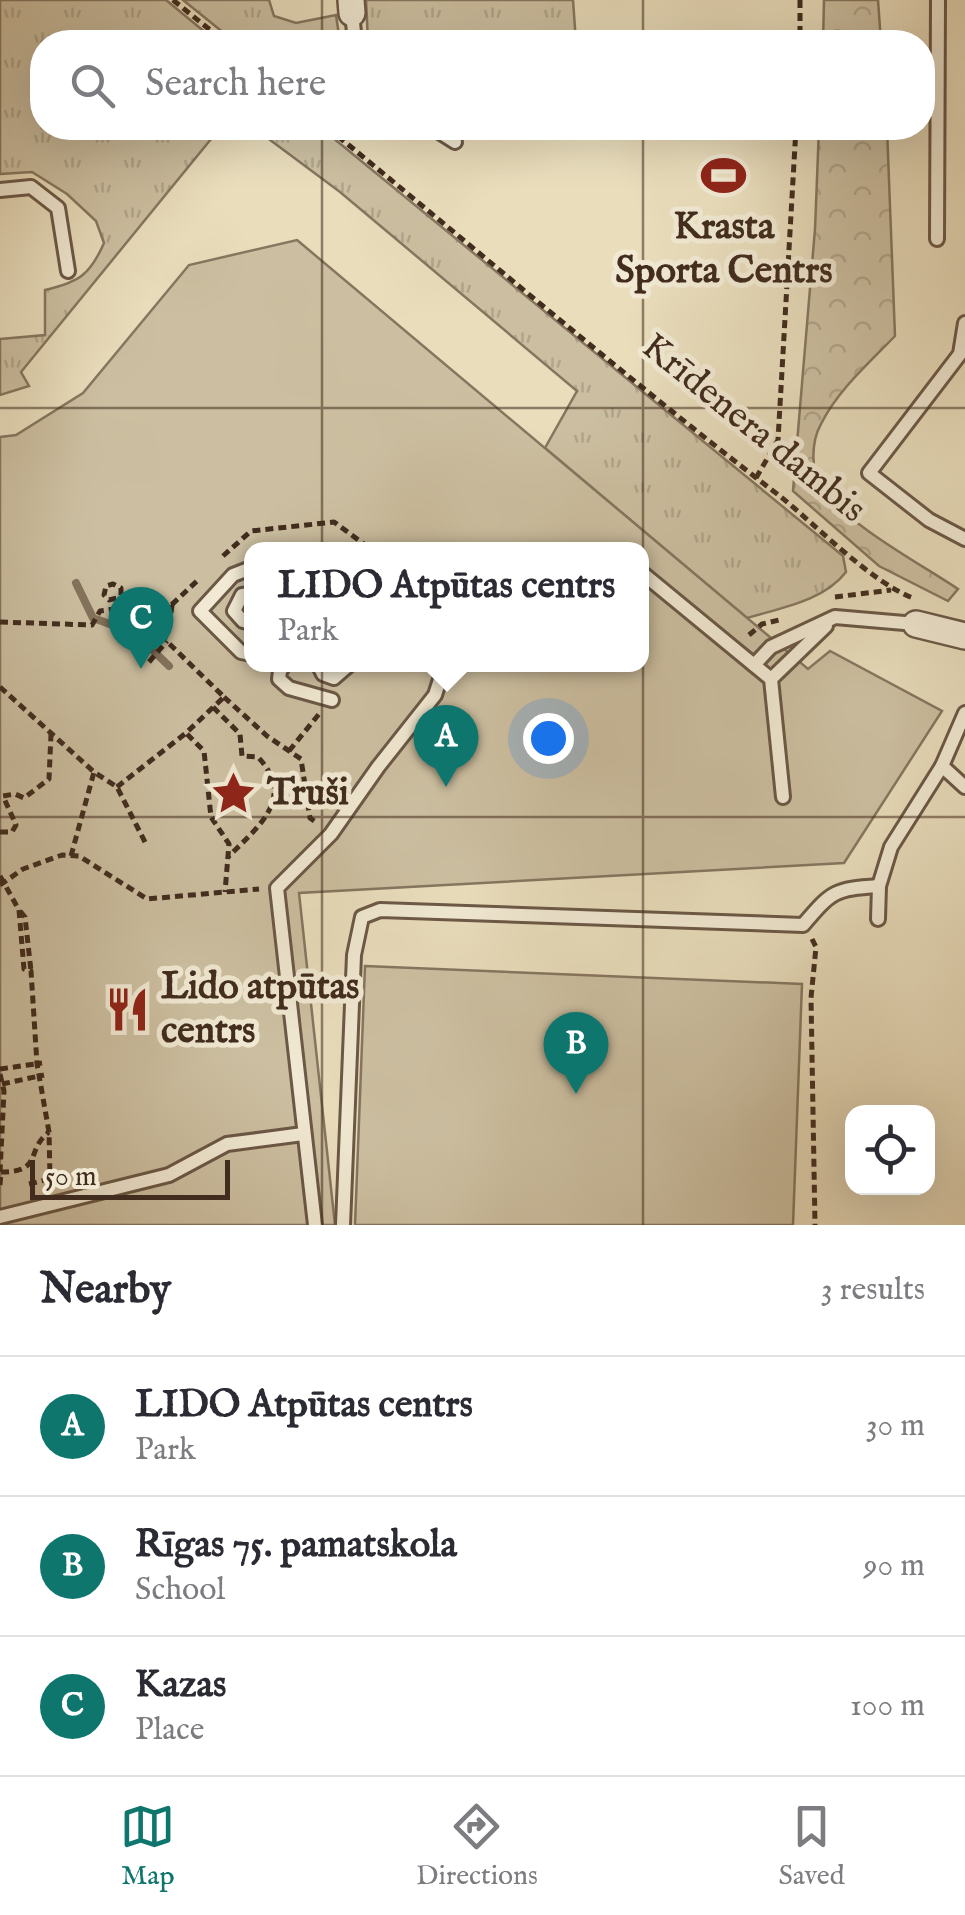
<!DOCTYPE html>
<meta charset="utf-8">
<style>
:root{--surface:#fff;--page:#f2f2f3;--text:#2b2b33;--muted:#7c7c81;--line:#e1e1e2;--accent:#0f766e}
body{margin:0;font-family:"IM FELL English",serif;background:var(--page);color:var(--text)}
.controls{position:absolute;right:30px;bottom:30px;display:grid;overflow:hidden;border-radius:20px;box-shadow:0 10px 40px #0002}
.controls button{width:90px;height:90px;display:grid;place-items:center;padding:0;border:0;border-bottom:2px solid var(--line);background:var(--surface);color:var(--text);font:50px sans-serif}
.scale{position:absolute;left:30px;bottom:25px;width:200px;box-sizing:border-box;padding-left:10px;border:5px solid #412c1e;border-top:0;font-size:28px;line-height:35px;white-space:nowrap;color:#412c1e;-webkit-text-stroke:8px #f1e9d3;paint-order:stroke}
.you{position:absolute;left:548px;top:738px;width:35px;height:35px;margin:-25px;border:8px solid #fff;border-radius:50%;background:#1a73e8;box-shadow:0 0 0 15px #1a73e833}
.badge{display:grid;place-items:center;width:65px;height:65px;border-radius:50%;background:var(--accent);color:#fff;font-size:32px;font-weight:700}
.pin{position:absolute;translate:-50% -82px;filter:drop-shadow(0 2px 5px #0008)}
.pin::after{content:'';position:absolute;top:52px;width:35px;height:30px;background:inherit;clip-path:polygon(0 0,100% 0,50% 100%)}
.popup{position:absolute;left:244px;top:542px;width:405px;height:130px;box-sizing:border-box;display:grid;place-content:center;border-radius:20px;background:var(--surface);filter:drop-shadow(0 2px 8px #0005);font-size:32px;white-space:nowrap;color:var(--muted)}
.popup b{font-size:38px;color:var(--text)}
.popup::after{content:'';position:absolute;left:50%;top:100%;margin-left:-20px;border:20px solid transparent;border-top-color:var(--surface)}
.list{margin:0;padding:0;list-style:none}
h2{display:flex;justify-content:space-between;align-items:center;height:130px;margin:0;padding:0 40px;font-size:42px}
h2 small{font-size:32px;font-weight:400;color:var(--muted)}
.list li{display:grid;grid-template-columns:65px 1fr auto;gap:30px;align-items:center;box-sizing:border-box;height:140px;padding:0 40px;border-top:2px solid var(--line)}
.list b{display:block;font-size:38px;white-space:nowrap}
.list p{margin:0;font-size:32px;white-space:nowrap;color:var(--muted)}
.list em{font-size:32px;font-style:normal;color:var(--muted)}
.icon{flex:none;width:55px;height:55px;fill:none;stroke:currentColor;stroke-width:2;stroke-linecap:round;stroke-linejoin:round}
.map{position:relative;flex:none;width:965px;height:1225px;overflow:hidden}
.search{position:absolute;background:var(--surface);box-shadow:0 10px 40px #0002;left:30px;right:30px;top:30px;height:110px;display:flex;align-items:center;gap:25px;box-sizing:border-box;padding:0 35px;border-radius:40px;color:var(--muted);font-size:38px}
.sheet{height:550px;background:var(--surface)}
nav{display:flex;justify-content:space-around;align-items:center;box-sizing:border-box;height:140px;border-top:2px solid var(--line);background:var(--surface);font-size:28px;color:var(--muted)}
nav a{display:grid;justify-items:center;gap:5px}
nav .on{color:var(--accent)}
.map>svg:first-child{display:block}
</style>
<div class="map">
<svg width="965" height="1225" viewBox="0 0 965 1225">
<defs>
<pattern id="grass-tufts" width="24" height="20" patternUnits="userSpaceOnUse" patternTransform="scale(2.5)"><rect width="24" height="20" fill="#ccbfa1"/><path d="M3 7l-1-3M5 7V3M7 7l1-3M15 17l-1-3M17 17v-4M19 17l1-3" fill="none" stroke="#b0a48a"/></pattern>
<pattern id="forest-crowns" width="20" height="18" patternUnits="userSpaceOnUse" patternTransform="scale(2.5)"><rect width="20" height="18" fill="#ccbfa1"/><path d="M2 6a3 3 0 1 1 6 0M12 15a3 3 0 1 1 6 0" fill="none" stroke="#b0a48a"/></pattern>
</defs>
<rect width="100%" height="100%" fill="#e9ddbc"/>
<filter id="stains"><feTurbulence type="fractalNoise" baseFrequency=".002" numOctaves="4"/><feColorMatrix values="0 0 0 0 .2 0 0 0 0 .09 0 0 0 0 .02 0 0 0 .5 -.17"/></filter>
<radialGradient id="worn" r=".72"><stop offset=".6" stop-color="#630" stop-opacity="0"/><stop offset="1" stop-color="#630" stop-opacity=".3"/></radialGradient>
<g fill="url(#grass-tufts)" stroke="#867660" stroke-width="2.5">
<path d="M0 0H166L217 42H42V128H220L21 372 29 386 0 395V339L45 335V290C79 282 90 275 104 243L96 221 67 194 32 172 0 174Z"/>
<path d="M183 0H269L274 16 296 23 336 15 340 42H235Z"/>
<path d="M366 0H573L576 42H368Z"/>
<path d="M254 128H321L843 556 846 572C824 601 780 608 747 618L545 448 577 391 340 192Z"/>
</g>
<g fill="url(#forest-crowns)" stroke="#867660" stroke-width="2.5">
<path d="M824 0H878L881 42H823Z"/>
<path d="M819 128H887L895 336C869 363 838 390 821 424 811 442 810 472 823 490 850 526 919 563 958 589L948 601 879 566 793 491 815 229Z"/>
</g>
<g fill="#ccbfa1" stroke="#867660" stroke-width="2.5" fill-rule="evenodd">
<path d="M297 240 808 669 830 651 942 711 844 863 299 893 335 1225H0V437L16 435 83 393 189 265ZM251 550H641V664H251Z"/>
<path d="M365 966 802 984 793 1225H355Z"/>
</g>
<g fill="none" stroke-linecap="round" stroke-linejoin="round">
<path stroke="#84725c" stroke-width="8" d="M76 583 93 618 135 633 169 666"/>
<defs>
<g id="service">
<path d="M352 13 355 42"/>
<path d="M433 128 455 142"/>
<path d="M0 190 31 187 58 208 68 271"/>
<path d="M937 239 938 0"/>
<path d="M965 323 960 354 869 473 929 520 965 539"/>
<path d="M251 568 233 575 200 611 241 652 251 654"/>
<path d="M641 572 771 679 783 797"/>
<path d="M251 594 242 595 234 611 243 621 251 623"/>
<path d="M285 664 280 671 279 679 289 688 332 700"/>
<path d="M318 664 323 674 334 678 350 664"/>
<path d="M754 665 771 647 835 617 916 624"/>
<path d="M771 679 826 626"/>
<path d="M942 766 965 787"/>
<path d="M878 919 879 886 891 847 942 766 965 713"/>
<path d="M0 1217 169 1175 227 1144 303 1134"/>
<path d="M315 1225 277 888 331 834 378 767 435 695 445 664"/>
<path d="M343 1225 354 955 362 917 380 910 803 925C832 891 834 889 879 886"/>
</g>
<g id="minor">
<path d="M351 0 352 13"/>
<path d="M916 624 965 636"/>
</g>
</defs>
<use href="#service" stroke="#6b5846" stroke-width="18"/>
<use href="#minor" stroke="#6b5846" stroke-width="30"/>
<g stroke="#412c1e" stroke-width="5" stroke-dasharray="8 5" stroke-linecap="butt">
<path d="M173 0 225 42"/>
<path d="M800 0V42"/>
<path d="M328 128C478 251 626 378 781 497 818 527 871 582 913 598"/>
<path d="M756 478 778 440 796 128"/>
<path d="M223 556 251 531 334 522 372 550"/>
<path d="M835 597 891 590"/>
<path d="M172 605 171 613 162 622 155 621 165 606Z"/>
<path d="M121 608V588L113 584 106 586 104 595 109 600 124 596 128 599 133 614"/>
<path d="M0 622 92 625 100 611 121 608 150 625"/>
<path d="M749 635 762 624 779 620"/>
<path d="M149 662 167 641"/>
<path d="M0 687 94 772 117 787 146 844"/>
<path d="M224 697 267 736 301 759 310 818 317 823"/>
<path d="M213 707 240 734 242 756 258 757C296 798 259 826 228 857"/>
<path d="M187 734 204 751 211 817 229 844 225 892"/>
<path d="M289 751 319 714"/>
<path d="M117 787 186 733 224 697 150 625 197 581"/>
<path d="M0 832H12L16 825 3 796 15 794 24 798 49 779 51 734"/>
<path d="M71 856 94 772"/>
<path d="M0 876 19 910 24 969 31 971 37 1064 49 1132 50 1178"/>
<path d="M0 885 23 869 62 855 79 856 147 899 259 889"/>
<path d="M20 911 25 917 31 971"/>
<path d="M812 939 816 947 811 998 815 1225"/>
<path d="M0 1069 42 1063"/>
<path d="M0 1074 4 1091 0 1172"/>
<path d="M2 1084 44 1075"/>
<path d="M29 1184 49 1179"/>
<path d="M0 1185 1 1172C44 1172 25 1150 49 1132"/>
</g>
<use href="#service" stroke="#f1e9d3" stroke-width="12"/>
<use href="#minor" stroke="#f1e9d3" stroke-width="25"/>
</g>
<path fill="none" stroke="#412c1e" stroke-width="2.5" stroke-opacity="0.55" d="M322 0V42M643 0V42M322 128V1225M643 128V1225M0 408H965M0 817H965"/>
<defs>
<symbol id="stadium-bare" viewBox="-9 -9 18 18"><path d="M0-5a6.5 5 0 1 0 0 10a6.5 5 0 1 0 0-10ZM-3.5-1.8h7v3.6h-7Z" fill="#8f2418" stroke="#f1e9d3" stroke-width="2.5" paint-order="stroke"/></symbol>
<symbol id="sight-bare" viewBox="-9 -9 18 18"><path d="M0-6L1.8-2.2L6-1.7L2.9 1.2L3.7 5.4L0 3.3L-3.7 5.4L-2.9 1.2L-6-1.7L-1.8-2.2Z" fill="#8f2418" stroke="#f1e9d3" stroke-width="2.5" paint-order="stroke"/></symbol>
<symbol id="restaurant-bare" viewBox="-9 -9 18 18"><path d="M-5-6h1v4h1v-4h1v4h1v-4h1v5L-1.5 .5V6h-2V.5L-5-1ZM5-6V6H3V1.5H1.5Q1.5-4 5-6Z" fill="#8f2418" stroke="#f1e9d3" stroke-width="2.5" paint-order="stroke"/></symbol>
</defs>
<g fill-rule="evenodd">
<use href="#stadium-bare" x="692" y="144" width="63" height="63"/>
<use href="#sight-bare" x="202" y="762" width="63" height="63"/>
<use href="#restaurant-bare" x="96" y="978" width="63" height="63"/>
</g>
<g text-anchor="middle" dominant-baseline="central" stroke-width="10" stroke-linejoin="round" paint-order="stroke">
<g font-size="38" font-weight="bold" fill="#412c1e" stroke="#f1e9d3" text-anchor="start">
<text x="724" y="228" text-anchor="middle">Krasta<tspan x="724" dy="44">Sporta Centrs</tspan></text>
<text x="267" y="794">Truši</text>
<text x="161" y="988">Lido atpūtas<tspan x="161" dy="44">centrs</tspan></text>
</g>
<g font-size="38" fill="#412c1e" stroke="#f1e9d3">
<text transform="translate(753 429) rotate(39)">Krīdenera dambis</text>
</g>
</g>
<rect width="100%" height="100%" filter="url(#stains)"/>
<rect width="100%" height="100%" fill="url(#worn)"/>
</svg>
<div class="controls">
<button><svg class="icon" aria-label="locate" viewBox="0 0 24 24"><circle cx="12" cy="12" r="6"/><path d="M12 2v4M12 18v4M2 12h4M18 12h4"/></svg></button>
</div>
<div class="scale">50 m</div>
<div class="you"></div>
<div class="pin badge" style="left:446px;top:787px">A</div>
<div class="popup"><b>LIDO Atpūtas centrs</b>Park</div>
<div class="pin badge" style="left:576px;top:1094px">B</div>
<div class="pin badge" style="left:141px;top:669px">C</div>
<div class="search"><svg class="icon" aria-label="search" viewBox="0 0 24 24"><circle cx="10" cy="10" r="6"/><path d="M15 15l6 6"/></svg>Search here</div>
</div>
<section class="sheet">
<h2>Nearby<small>3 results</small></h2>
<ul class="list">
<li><span class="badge">A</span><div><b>LIDO Atpūtas centrs</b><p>Park</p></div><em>30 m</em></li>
<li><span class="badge">B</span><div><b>Rīgas 75. pamatskola</b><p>School</p></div><em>90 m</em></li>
<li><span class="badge">C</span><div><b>Kazas</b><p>Place</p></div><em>100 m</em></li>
</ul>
</section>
<nav>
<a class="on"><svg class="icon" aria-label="map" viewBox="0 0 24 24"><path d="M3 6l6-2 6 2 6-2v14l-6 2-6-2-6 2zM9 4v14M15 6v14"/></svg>Map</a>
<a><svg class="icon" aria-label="directions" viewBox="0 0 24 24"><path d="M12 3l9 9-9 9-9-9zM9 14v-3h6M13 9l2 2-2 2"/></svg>Directions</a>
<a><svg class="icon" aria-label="saved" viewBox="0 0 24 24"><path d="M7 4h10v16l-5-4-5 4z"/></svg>Saved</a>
</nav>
